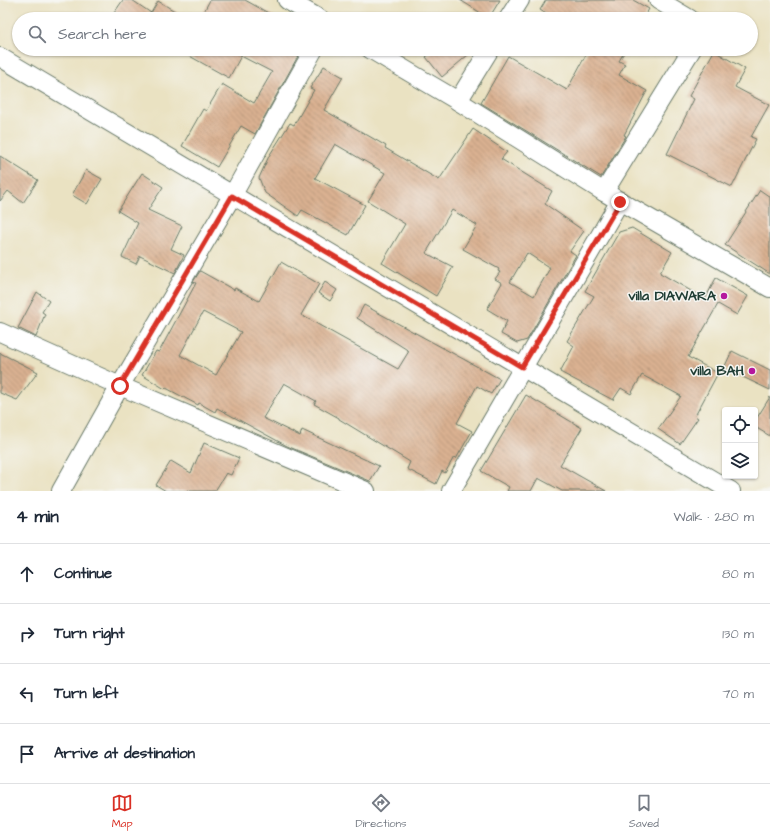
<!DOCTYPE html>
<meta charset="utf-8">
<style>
:root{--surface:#fff;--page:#f6f6f7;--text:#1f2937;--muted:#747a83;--line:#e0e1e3;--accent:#d93025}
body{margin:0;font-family:"Architects Daughter",sans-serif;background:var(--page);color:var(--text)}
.controls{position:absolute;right:12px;bottom:12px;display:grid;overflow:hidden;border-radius:4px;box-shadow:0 1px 3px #0004}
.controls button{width:36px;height:36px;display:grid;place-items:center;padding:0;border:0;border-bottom:1px solid var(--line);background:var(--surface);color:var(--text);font:20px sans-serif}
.stop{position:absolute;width:12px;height:12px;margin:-9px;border:3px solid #d93025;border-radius:50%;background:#fff}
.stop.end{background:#d93025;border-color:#fff;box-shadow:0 1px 4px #0008}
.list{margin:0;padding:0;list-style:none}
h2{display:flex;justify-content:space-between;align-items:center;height:52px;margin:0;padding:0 16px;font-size:17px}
h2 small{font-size:13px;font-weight:400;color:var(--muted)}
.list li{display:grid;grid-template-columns:26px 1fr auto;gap:12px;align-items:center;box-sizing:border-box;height:60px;padding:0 16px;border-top:1px solid var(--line)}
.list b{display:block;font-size:15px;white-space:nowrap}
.list em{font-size:13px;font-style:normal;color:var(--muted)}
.icon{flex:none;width:22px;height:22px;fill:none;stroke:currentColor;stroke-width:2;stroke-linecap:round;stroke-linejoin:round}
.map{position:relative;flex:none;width:770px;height:491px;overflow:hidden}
.search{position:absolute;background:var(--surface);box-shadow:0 1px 3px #0004;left:12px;right:12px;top:12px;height:44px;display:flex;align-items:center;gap:10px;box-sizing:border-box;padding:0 14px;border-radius:22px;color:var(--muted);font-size:15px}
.sheet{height:292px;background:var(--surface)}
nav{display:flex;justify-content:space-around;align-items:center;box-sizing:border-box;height:56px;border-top:1px solid var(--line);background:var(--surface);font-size:11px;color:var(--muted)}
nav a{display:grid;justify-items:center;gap:2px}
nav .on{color:var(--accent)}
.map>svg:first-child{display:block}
</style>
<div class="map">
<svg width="770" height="491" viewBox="0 0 770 491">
<defs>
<pattern id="building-back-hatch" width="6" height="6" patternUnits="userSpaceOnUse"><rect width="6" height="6" fill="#dab191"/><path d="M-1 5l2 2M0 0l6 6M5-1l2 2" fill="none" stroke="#b09177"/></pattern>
</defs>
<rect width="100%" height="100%" fill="#f6f6f2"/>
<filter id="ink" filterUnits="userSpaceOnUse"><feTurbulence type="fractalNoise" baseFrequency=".025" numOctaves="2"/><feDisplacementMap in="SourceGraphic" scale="8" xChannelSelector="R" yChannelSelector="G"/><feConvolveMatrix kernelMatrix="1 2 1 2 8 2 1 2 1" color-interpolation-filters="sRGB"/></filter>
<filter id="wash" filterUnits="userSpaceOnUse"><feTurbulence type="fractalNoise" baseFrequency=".012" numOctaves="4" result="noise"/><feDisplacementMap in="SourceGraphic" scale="16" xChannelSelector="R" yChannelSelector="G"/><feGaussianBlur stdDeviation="0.9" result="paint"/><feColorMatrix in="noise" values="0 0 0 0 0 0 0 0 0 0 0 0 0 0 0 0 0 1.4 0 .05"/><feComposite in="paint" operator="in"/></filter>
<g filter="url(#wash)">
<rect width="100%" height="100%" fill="#eae2c2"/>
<g id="blocks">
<g fill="url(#building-back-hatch)" fill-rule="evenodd">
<path d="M123 0H132L151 13 158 1 188 19H122L114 13Z"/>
<path d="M210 0H245L279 19H200Z"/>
<path d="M460 0H500L489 18Z"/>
<path d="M546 0H633L649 9 643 19H554L540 10Z"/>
<path d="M177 49H302L255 134 241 126 217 167 182 146 203 109 206 111 222 84 254 103 272 72 241 56 229 78Z"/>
<path d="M435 49H475L442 77 426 57Z"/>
<path d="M589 49H626L619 61 625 64 619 75 647 91 624 135 626 136 601 177 481 103 508 56 567 90Z"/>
<path d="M714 51 745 69 735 87 769 105 751 137 756 139 732 187 667 154 694 99 689 96Z"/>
<path d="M324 66 343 77 324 110 386 146 385 148 439 180 473 129 507 152 501 159 552 191 545 204 584 231 570 251 576 255 527 340 517 343 501 334 507 321 487 309 502 283 495 279 500 272 498 271 499 269 463 249 477 225 452 210 426 253 453 267 436 296 382 263 405 224 368 201 385 173 335 144 315 178 365 205 348 235 302 210 298 216 265 193 259 178 269 156 290 123 294 125 314 90 310 88ZM527 253 550 268 534 296 510 282Z"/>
<path d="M0 156 38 180 23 203 8 191 0 201Z"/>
<path d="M86 170 102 179 87 204 72 195Z"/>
<path d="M142 173 163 187 148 210 182 226 171 249 184 255 175 273 140 256 136 264 122 257 138 223 118 211Z"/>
<path d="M760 190 770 197V274L725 245Z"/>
<path d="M632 228 672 252 660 273 705 299 716 278 748 296 737 315 718 304 688 357 718 373 695 416 698 418 680 444 658 429 681 396 642 375 631 394 621 388 613 400 560 372 574 346 567 341 594 296 585 291 619 232Z"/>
<path d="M281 262 319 284 301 315 398 369 409 351 357 318 364 305 500 379 491 394 477 386 457 423 472 431 456 459 454 457 445 473 442 471 436 484 407 469 410 462 339 419V418L314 404 316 401 284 383 263 418 300 436 302 430 379 466 370 481 287 446 217 408 215 412 199 403 198 405 166 388 165 389 142 375 156 351 159 352 196 283 193 282 200 271 234 290 235 288 259 301ZM203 312 241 332 216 375 180 355Z"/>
<path d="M325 282 337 290 330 301 318 293Z"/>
<path d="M37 292 49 301 42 312 45 314 36 337 18 328Z"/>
<path d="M732 351 770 370V390L724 368Z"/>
<path d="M0 353 38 372 17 400 0 393Z"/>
<path d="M526 395 582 428 560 465 606 491H562L538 478 531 491H507L509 487 481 471Z"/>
<path d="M770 397V436L755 427V421Z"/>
<path d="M204 443 239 458 231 475 226 473 215 491H166L156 485 171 461 191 473Z"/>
</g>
</g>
</g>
<g filter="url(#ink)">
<use href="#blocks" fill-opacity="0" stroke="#676" stroke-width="1"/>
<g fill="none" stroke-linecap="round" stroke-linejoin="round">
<defs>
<g id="street">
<path d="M287 0 320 19"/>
<path d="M658 0 690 19"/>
<path d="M508 19 520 0"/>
<path d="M370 49 458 101 604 192 770 288"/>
<path d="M0 57 731 491"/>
<path d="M458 101 490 49"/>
<path d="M604 192 692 49"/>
<path d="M0 332 120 386 366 491"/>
<path d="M61 491 120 386 232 196 314 49"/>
<path d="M451 491 620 201"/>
</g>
</defs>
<use href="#street" stroke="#676" stroke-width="20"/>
<use href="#street" stroke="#fff" stroke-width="18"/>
</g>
</g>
<g fill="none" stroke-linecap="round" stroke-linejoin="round" filter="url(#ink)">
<path stroke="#d93025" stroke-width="5" d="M120 386 232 196 522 367 620 202"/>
</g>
<g fill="#b5179e" stroke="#f6f6f2" stroke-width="1.5">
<circle cx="724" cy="296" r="4"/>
<circle cx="752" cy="371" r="4"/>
</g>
<g text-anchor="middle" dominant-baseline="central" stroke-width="3" stroke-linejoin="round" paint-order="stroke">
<g font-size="14" font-weight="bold" fill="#1f3d34" stroke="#f6f6f2" text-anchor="end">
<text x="716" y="296">villa DIAWARA</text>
<text x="744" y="371">villa BAH</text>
</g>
</g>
</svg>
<div class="controls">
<button><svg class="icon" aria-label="locate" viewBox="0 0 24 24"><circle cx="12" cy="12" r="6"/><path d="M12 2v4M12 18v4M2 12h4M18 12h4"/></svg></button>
<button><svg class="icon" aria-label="layers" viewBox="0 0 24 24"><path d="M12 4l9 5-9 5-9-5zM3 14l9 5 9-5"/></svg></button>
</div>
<div class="stop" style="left:120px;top:386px"></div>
<div class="stop end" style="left:620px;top:202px"></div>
<div class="search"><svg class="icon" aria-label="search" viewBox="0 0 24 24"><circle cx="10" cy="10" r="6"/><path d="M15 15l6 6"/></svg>Search here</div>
</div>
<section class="sheet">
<h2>4 min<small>Walk · 280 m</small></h2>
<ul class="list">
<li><svg class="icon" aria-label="ahead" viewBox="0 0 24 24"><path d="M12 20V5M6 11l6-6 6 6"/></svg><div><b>Continue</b></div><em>80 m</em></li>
<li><svg class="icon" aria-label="right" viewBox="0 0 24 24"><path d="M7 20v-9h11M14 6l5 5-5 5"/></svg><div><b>Turn right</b></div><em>130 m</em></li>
<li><svg class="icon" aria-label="left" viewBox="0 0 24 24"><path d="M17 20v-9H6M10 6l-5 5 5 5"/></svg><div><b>Turn left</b></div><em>70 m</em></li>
<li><svg class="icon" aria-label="arrive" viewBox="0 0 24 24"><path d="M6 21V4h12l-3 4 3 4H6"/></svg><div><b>Arrive at destination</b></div></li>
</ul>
</section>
<nav>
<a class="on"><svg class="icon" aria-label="map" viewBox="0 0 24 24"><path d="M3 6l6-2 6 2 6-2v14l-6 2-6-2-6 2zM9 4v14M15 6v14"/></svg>Map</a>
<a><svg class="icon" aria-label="directions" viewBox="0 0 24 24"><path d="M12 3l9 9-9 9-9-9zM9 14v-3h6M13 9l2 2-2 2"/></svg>Directions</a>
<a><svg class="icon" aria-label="saved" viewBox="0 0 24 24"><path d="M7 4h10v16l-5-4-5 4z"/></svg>Saved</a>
</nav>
